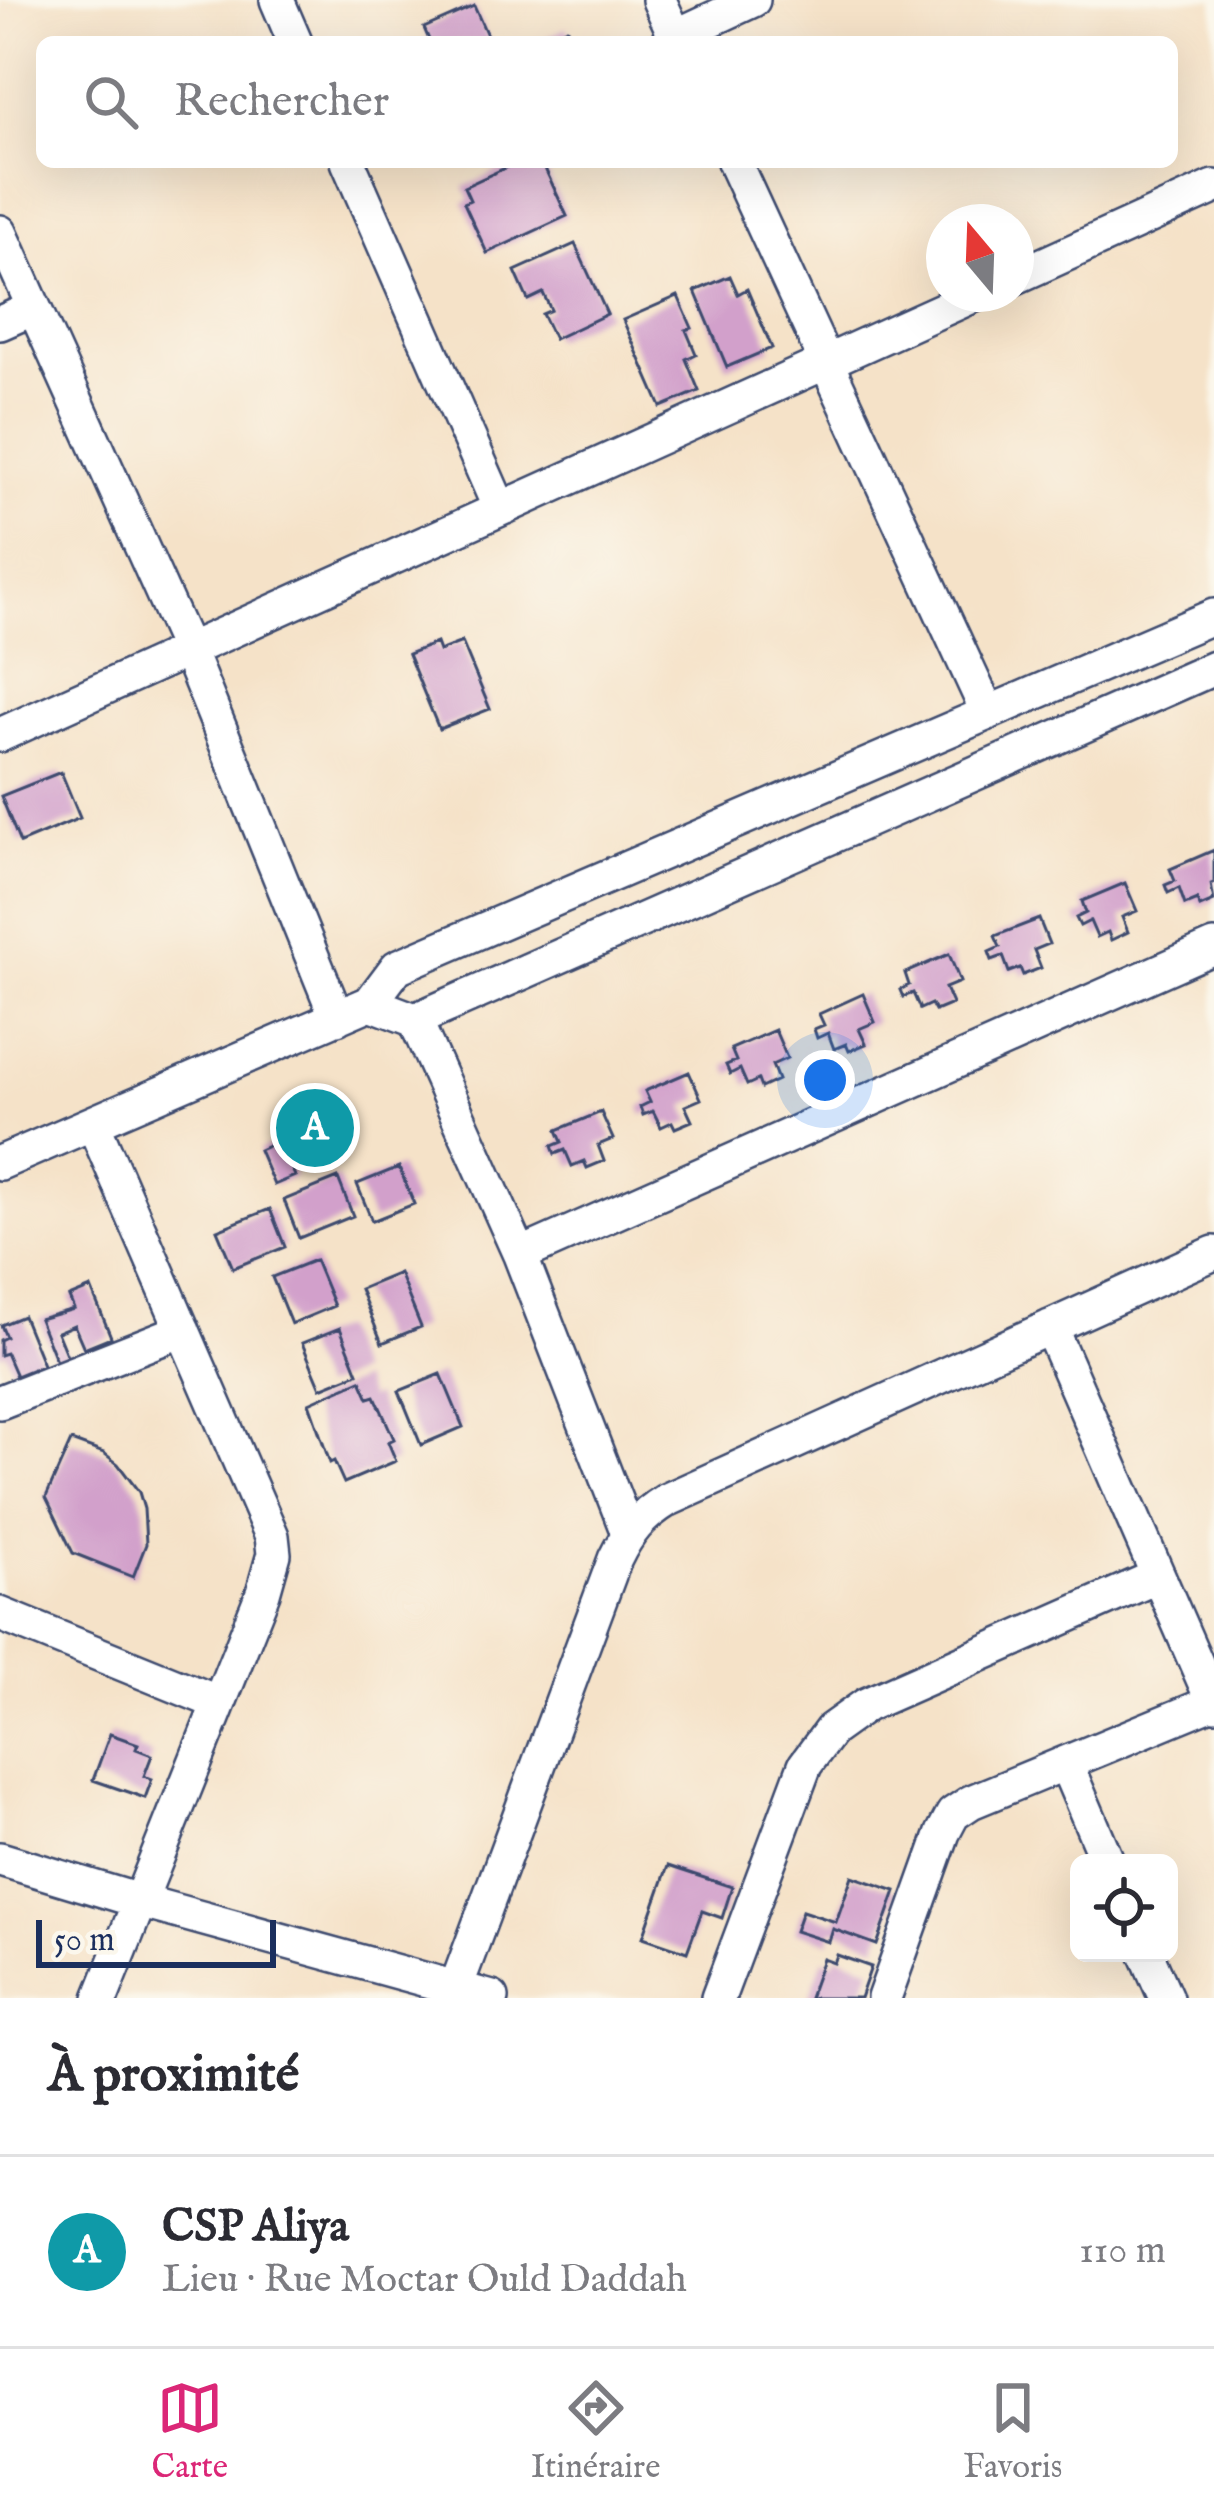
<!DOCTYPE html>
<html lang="fr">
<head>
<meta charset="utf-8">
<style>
  body { margin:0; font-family:"IM FELL English",serif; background:#f7f7f7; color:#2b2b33 }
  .controls { position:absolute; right:36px; bottom:36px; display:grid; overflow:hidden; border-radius:18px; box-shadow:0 12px 48px #0002 }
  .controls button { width:108px; height:108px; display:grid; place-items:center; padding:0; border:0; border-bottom:3px solid #e1e1e2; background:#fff; color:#2b2b33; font:60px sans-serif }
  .compass { position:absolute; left:926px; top:204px; width:108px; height:108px; border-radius:50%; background:#fff; box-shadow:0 12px 48px #0002; rotate:341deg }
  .scale { position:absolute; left:36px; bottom:30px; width:240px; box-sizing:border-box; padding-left:12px; border:6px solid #1b2f5e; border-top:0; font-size:33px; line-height:42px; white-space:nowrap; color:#1b2f5e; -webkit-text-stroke:9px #fbf7ec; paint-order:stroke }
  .you { position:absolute; left:825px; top:1080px; width:42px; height:42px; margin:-30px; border:9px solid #fff; border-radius:50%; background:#1a73e8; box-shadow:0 0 0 18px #1a73e833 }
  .badge { display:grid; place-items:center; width:78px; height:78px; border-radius:50%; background:#db2777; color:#fff; font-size:39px; font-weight:700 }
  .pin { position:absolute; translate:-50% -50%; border:6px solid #fff; box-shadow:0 3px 12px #0006 }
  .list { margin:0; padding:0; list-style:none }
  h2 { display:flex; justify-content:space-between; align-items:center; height:156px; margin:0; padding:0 48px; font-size:51px }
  h2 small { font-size:39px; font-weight:400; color:#7c7c81 }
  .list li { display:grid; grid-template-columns:78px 1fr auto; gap:36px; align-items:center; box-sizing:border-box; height:192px; padding:0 48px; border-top:3px solid #e1e1e2 }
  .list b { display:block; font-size:45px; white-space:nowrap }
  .list p { margin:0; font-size:39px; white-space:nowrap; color:#7c7c81 }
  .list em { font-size:39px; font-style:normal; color:#7c7c81 }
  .icon { flex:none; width:66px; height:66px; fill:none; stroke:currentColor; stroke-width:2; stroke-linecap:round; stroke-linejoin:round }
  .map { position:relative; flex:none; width:1214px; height:1998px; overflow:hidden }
  .search { position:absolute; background:#fff; box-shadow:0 12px 48px #0002; left:36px; right:36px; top:36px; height:132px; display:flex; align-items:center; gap:30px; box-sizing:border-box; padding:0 42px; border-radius:18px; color:#7c7c81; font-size:45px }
  .sheet { height:348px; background:#fff }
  nav { display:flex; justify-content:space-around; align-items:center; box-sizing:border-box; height:168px; border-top:3px solid #e1e1e2; background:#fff; font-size:33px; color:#7c7c81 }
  nav a { display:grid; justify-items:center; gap:6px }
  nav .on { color:#db2777 }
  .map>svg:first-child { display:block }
</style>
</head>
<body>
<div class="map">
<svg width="1214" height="1998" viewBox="0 0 1214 1998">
  <rect width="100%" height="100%" fill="#fbf7ec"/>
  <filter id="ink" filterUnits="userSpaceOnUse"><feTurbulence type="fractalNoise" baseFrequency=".00833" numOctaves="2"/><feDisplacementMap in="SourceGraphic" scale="24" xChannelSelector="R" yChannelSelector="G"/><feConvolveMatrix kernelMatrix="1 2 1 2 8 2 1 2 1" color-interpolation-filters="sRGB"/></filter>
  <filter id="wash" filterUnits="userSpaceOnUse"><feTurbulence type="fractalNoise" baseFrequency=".004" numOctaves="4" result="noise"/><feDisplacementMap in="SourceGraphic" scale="48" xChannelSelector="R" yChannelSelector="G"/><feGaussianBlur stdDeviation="2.7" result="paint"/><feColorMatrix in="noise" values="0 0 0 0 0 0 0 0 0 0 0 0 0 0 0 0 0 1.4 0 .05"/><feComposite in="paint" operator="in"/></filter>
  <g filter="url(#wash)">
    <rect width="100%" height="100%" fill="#f5e2c8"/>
    <g id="blocks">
      <path fill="#d2a0cb" d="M474,6L490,42H430L424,28Z
        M567,28L573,42H536Z
        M518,162H542L567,216L487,253L464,203L470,200L464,187Z
        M575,244L607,314L554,339L542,314L551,310L543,293L528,300L515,271Z
        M730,276L738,294L747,289L772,348L727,367L695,291Z
        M678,296L692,328L686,330L696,354L686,359L699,391L661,407L623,320Z
        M462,642L490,709L439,729L408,654L436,643L439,651Z
        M61,772L80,818L20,843L1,796Z
        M1214,850V883L1211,884L1214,901L1200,907L1197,900L1185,905L1179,888L1168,893L1165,885L1175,881L1170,869Z
        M1125,883L1137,911L1122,917L1128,932L1111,940L1108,932L1097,937L1090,921L1080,926L1076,918L1086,913L1082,901Z
        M1039,919L1049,944L1034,950L1041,968L1023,975L1020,968L1009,972L1003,956L992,960L989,952L1000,947L995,936Z
        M949,954L960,982L945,988L952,1004L935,1011L931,1004L920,1009L913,993L903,997L900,990L909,985L905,973Z
        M863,994L875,1022L859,1029L866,1044L849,1051L846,1044L834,1049L828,1033L817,1038L814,1029L824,1025L819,1014Z
        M775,1030L787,1058L772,1065L778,1080L761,1088L758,1080L747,1085L740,1069L730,1074L726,1065L736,1061L731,1049Z
        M689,1072L701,1099L685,1106L692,1121L675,1128L672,1122L661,1127L653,1111L643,1115L640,1107L650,1102L645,1091Z
        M332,1105L343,1130L298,1150L287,1125Z
        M601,1112L613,1139L598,1145L604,1161L587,1168L584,1161L572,1166L565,1150L555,1154L552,1146L562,1142L557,1130Z
        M279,1141L295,1176L274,1185L259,1150Z
        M399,1167L414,1204L372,1221L357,1184Z
        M338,1178L353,1216L299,1238L284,1200Z
        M270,1209L285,1247L233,1268L217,1230Z
        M315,1260L334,1306L291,1324L272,1277Z
        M399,1273L421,1327L382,1343L360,1289Z
        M91,1288L111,1337L84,1348L74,1325L57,1332L68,1359L57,1364L39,1319L74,1309L69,1297Z
        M23,1316L43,1365L16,1376L6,1353L0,1355V1340L6,1337L1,1325Z
        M340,1328L358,1373L321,1388L302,1343Z
        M441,1374L463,1427L421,1445L399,1391Z
        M361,1380L369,1398L375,1396L394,1439L388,1442L396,1461L344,1483L334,1461L330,1463L309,1403Z
        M71,1441L104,1453L118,1464L139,1492L144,1509L146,1544L133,1577L73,1553L46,1497Z
        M110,1734L138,1744L136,1749L152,1755L144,1776L152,1779L145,1798L93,1780Z
        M668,1866L732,1887L722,1918L702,1911L687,1952L643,1937Z
        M852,1876L896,1891L877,1945L833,1929L829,1942L795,1931L802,1911L836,1922Z
        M837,1955L871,1967L860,1998H809L823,1959L834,1963Z"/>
    </g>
  </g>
  <g filter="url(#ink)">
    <use href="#blocks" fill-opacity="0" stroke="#3c4a6e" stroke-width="3"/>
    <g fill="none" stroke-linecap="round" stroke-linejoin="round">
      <g stroke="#3c4a6e" stroke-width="38">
        <path id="minor" d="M277,0L295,42
          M659,0L678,42
          M676,36L753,0
          M348,162L500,509
          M734,162L988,713
          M0,232L188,650L337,1018
          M1016,277L1214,187
          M0,323L34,308
          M0,735L977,294
          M370,1003L415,1020L1214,668
          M415,1020L520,1255L628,1533
          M93,1123L272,1536L274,1554L263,1593L101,1998
          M0,1163L370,1003L397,967L1214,616
          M520,1255L1214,947
          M1050,1327L1214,1704
          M0,1402L183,1330
          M0,1614L219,1703
          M1066,1764L1108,1863
          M0,1859L139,1901L492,1998
          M1146,1953L1166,1998
          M452,1998L615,1559C628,1532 641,1516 667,1500L1214,1253
          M718,1998L805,1765L831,1730L866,1705L1158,1576
          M884,1998L943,1833L953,1814L971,1802L1213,1702"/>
      </g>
      <use href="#minor" stroke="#fff" stroke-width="33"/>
    </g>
  </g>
</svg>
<div class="controls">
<button><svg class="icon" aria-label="locate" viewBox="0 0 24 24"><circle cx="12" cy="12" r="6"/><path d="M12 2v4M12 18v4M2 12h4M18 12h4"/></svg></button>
</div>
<svg class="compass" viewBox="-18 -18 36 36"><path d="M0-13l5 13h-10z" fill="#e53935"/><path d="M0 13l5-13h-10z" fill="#7c7c81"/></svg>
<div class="scale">50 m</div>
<div class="you"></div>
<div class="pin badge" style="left:315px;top:1128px;background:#0f9aa8">A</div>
<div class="search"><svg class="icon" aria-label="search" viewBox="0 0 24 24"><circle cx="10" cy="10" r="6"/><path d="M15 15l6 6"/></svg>Rechercher</div>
</div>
<section class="sheet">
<h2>À proximité<small></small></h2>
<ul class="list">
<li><span class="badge" style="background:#0f9aa8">A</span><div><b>CSP Aliya</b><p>Lieu · Rue Moctar Ould Daddah</p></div><em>110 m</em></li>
</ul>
</section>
<nav>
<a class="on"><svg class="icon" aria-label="map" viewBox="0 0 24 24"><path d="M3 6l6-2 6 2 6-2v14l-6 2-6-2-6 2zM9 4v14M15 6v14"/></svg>Carte</a>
<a><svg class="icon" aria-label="directions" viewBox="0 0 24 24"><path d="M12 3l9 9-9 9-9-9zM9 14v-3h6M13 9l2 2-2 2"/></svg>Itinéraire</a>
<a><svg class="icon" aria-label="saved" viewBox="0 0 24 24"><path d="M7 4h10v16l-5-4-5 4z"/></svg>Favoris</a>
</nav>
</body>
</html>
